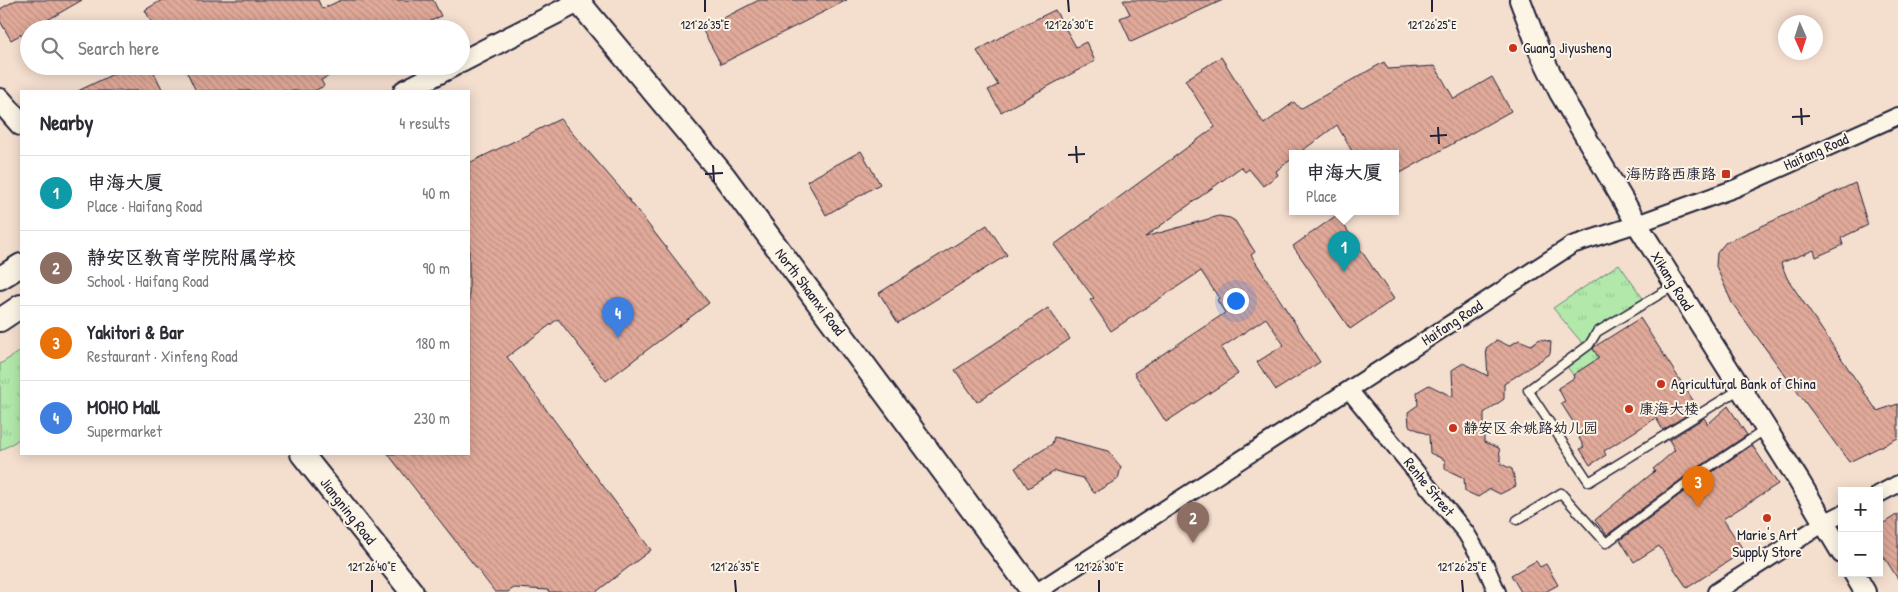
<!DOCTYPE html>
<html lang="en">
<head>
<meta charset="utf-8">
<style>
  body { margin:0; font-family:"Patrick Hand","LXGW WenKai TC",sans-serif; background:#f7f7f7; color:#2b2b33 }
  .controls { position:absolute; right:15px; bottom:15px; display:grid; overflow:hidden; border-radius:0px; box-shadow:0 2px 12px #0003 }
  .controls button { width:45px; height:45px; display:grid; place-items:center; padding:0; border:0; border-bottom:1px solid #e1e1e2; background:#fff; color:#2b2b33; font:25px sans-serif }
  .compass { position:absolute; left:1778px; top:15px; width:45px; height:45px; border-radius:50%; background:#fff; box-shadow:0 2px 12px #0003; rotate:177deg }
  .you { position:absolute; left:1235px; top:300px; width:18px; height:18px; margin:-12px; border:4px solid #fff; border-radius:50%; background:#1a73e8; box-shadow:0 0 0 8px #1a73e833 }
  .badge { display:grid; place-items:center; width:32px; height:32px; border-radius:50%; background:#db2777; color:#fff; font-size:16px; font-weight:700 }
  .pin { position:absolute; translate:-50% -41px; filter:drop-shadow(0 1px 2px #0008) }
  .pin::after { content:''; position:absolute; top:26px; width:18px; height:15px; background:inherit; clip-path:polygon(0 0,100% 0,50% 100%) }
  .popup { position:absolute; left:1289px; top:150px; width:110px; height:65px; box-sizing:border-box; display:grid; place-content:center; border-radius:0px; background:#fff; filter:drop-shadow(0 1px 4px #0005); font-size:16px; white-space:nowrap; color:#7c7c81 }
  .popup b { font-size:19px; color:#2b2b33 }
  .popup::after { content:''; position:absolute; left:50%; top:100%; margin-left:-10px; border:10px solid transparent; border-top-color:#fff }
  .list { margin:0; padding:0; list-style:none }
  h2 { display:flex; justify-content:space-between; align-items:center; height:65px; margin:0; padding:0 20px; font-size:21px }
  h2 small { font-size:16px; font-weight:400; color:#7c7c81 }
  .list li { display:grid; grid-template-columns:32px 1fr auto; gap:15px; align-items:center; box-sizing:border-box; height:75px; padding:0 20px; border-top:1px solid #e1e1e2 }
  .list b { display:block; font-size:19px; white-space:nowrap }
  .list p { margin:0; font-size:16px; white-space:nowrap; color:#7c7c81 }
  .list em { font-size:16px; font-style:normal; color:#7c7c81 }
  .icon { flex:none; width:28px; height:28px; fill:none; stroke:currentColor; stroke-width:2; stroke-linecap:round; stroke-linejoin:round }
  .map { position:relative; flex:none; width:1898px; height:592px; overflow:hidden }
  .search { position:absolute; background:#fff; box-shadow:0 2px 12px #0003; left:20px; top:20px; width:450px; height:55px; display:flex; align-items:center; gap:12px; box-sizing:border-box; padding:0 18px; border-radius:28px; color:#7c7c81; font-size:19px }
  .panel { position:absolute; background:#fff; box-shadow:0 2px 12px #0003; left:20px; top:90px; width:450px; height:365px; border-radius:0px }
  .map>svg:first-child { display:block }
</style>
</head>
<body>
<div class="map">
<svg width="1898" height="592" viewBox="0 0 1898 592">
  <defs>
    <pattern id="grass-tufts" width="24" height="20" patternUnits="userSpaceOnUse" patternTransform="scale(1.25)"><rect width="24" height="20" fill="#b2e9ab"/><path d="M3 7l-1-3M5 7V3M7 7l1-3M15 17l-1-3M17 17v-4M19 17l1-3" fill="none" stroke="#99c894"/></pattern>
    <pattern id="building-back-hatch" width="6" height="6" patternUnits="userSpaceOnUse" patternTransform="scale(1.25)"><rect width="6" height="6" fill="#e0a999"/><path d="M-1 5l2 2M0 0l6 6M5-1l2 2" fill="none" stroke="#c09185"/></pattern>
  </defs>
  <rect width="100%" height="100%" fill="#f4dece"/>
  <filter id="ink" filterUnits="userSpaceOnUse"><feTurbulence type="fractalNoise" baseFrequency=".02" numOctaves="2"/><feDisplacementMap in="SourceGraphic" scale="10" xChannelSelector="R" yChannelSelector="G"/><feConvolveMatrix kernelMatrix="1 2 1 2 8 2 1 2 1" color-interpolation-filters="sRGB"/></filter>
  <g filter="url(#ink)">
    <path fill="url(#grass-tufts)" stroke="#6a8673" d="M1619,264L1644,300L1592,333L1588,340L1583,344L1553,308Z
      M1593,348L1599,358L1573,375L1566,365Z
      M21,351V438L0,451V364Z"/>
    <path fill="url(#building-back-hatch)" stroke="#22223b" d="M16,0H82L32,29H29V30L11,40L0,21V9Z
      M162,0H318L322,9L341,0H433L441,16L415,29H155L145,10Z
      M759,0H847L721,64L702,29Z
      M1123,0H1223L1131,42L1120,18L1130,14Z
      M1055,10L1076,47L1086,42L1095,61L1001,112L988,90L998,85L977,51L1009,32Z
      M1221,57L1264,124L1294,102L1300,109L1384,62L1388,69L1435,66L1454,99L1492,77L1511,111L1395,176V153H1353L1337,125L1299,153H1293V158L1276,171L1278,175L1263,186L1249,169L1245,172L1241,167L1145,237L1219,216L1230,218L1235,221L1255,252L1251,255L1320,362L1276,390L1257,362L1284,345L1266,318L1221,348L1238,374L1166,422L1134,373L1225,313L1217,300L1219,298L1201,271L1111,331L1090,300L1094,298L1054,245L1215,127L1185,80Z
      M130,66H151L163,91H78Z
      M184,66H349L321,80L324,86L314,91H196Z
      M560,119L620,188L709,303L606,381L558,319L507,357L651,550L596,592H549L548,590L514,588L508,592H495L388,454H469V163Z
      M861,151L880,184L826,215L807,181Z
      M1855,183L1868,225L1841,238L1843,245L1816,257L1814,250L1781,263L1787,278L1877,411L1898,404V438L1849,462L1732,303L1716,266L1717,253L1725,243Z
      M1337,215L1394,299L1350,329L1293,246Z
      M987,225L1007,255L898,323L879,293Z
      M1048,308L1070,339L977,402L955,370Z
      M1640,318L1698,408L1663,430L1656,418L1604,451L1606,455L1590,465L1580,449L1584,447L1579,438L1582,436L1561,403L1565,401L1558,388L1574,378L1573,375L1599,358L1593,349L1594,347Z
      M1540,339L1551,342L1550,354L1504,384V399L1484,413V442L1499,448L1501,464L1512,469L1516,486L1500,494L1490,489L1478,497L1465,491L1464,478L1445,469V460L1430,453L1429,435L1409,426L1408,412L1418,405L1417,392L1429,385L1453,397L1452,370L1463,363L1488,376L1486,348L1497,340L1509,346L1519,340L1531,345Z
      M1728,406L1747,435L1687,475L1607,535L1595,520L1655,471L1653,469L1675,450L1669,440L1704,418L1708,424Z
      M1054,437L1108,451L1121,467L1118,479L1094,493L1083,478L1055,471L1028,488L1015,468L1052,444Z
      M1752,445L1778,484L1723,519L1744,551L1687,588L1659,546L1634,562L1620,540L1693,485Z
      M1898,514V579L1879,549V526Z
      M1536,561L1540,567L1546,564L1558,585L1545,592H1521L1511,575Z"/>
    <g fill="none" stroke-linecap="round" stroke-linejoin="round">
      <g stroke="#22223b" stroke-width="11">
        <path id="service" d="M1675,285L1597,332L1589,345L1528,390L1589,482L1740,389
          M1517,520L1561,493L1606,543L1690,480L1766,429"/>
      </g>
      <g stroke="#22223b" stroke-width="20">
        <path id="minor" d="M1349,390L1466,533L1486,567L1497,592
          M1879,494L1898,484
          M1037,592L1572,245L1637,224L1736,188L1898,116
          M1716,592L1824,523L1842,514"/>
      </g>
      <g stroke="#22223b" stroke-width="24">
        <path id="tertiary" d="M1520,0L1539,50L1560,93L1637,224L1799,481L1842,553
          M461,62L582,0
          M404,91L453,66
          M1854,573L1865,592"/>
      </g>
      <g stroke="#22223b" stroke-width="26">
        <path id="secondary" d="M577,0L724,176L1033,592
          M0,100L21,124
          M0,278L21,265
          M0,320L21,306
          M302,454L412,592"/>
      </g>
      <use href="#service" stroke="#fcf5e5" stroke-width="8"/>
      <use href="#minor" stroke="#fcf5e5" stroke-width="16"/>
      <use href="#tertiary" stroke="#fcf5e5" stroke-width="20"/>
      <use href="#secondary" stroke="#fcf5e5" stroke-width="22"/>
    </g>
  </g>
  <path fill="none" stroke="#22223b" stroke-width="2" d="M705,0V12M1068,0L1069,12M1432,0V12M1801,108L1802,125M1792,117L1810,116M1438,127L1439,144M1430,136L1447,135M1076,146L1077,163M1068,155L1085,154M713,165L714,182M705,174L723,173M372,580V592M735,580L736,592M1099,580V592M1462,580L1463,592"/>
  <g fill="#c8321e" stroke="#fcf5e5" stroke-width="2">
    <circle cx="1513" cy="48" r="5"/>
    <rect x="1721" y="169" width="10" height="10" rx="2.5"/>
    <circle cx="1661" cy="384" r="5"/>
    <circle cx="1629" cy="409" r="5"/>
    <circle cx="1453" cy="428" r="5"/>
    <circle cx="1767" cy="518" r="5"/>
  </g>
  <g text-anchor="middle" stroke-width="4" stroke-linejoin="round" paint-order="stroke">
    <g font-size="15" fill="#22223b" stroke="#fcf5e5" text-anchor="start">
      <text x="1523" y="53">Guang Jiyusheng</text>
      <text x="1716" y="179" text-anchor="end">海防路西康路</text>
      <text x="1671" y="389">Agricultural Bank of China</text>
      <text x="1639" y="414">康海大楼</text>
      <text x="1463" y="433">静安区余姚路幼儿园</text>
      <text x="1767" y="540" text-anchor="middle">Marie's Art<tspan x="1767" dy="17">Supply Store</tspan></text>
    </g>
    <g font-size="15" fill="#22223b" stroke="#fcf5e5">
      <text transform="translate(1816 152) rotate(-24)" y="5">Haifang Road</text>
      <text transform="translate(1672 281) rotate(58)" y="5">Xikang Road</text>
      <text transform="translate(810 292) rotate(53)" y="5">North Shaanxi Road</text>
      <text transform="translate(1452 323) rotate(-33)" y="5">Haifang Road</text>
      <text transform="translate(1429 487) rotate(51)" y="5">Renhe Street</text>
      <text transform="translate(348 511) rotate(52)" y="5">Jiangning Road</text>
    </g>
  </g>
  <g font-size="12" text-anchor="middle" fill="#22223b" stroke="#fcf5e5" stroke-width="4" stroke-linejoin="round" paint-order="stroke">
    <text x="705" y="29">121°26'35"E</text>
    <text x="1069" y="29">121°26'30"E</text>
    <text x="1432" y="29">121°26'25"E</text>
    <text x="372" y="571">121°26'40"E</text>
    <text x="735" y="571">121°26'35"E</text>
    <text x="1099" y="571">121°26'30"E</text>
    <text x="1462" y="571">121°26'25"E</text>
  </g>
</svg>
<div class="controls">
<button>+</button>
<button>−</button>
</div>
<svg class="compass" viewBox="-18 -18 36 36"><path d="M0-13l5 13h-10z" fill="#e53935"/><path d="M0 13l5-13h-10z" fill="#7c7c81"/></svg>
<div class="you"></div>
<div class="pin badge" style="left:1344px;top:272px;background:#0f9aa8">1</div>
<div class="popup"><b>申海大厦</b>Place</div>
<div class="pin badge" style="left:1193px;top:543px;background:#8d6e63">2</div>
<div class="pin badge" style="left:1698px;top:507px;background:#e8710a">3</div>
<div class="pin badge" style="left:618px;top:338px;background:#3f7fe0">4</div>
<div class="search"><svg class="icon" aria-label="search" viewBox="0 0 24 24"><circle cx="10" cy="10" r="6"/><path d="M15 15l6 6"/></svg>Search here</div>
<section class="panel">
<h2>Nearby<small>4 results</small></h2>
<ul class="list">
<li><span class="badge" style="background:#0f9aa8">1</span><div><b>申海大厦</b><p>Place · Haifang Road</p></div><em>40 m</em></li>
<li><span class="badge" style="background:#8d6e63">2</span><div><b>静安区教育学院附属学校</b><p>School · Haifang Road</p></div><em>90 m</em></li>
<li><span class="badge" style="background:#e8710a">3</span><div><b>Yakitori &amp; Bar</b><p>Restaurant · Xinfeng Road</p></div><em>180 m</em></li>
<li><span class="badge" style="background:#3f7fe0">4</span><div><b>MOHO Mall</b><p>Supermarket</p></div><em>230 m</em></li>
</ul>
</section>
</div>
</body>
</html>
